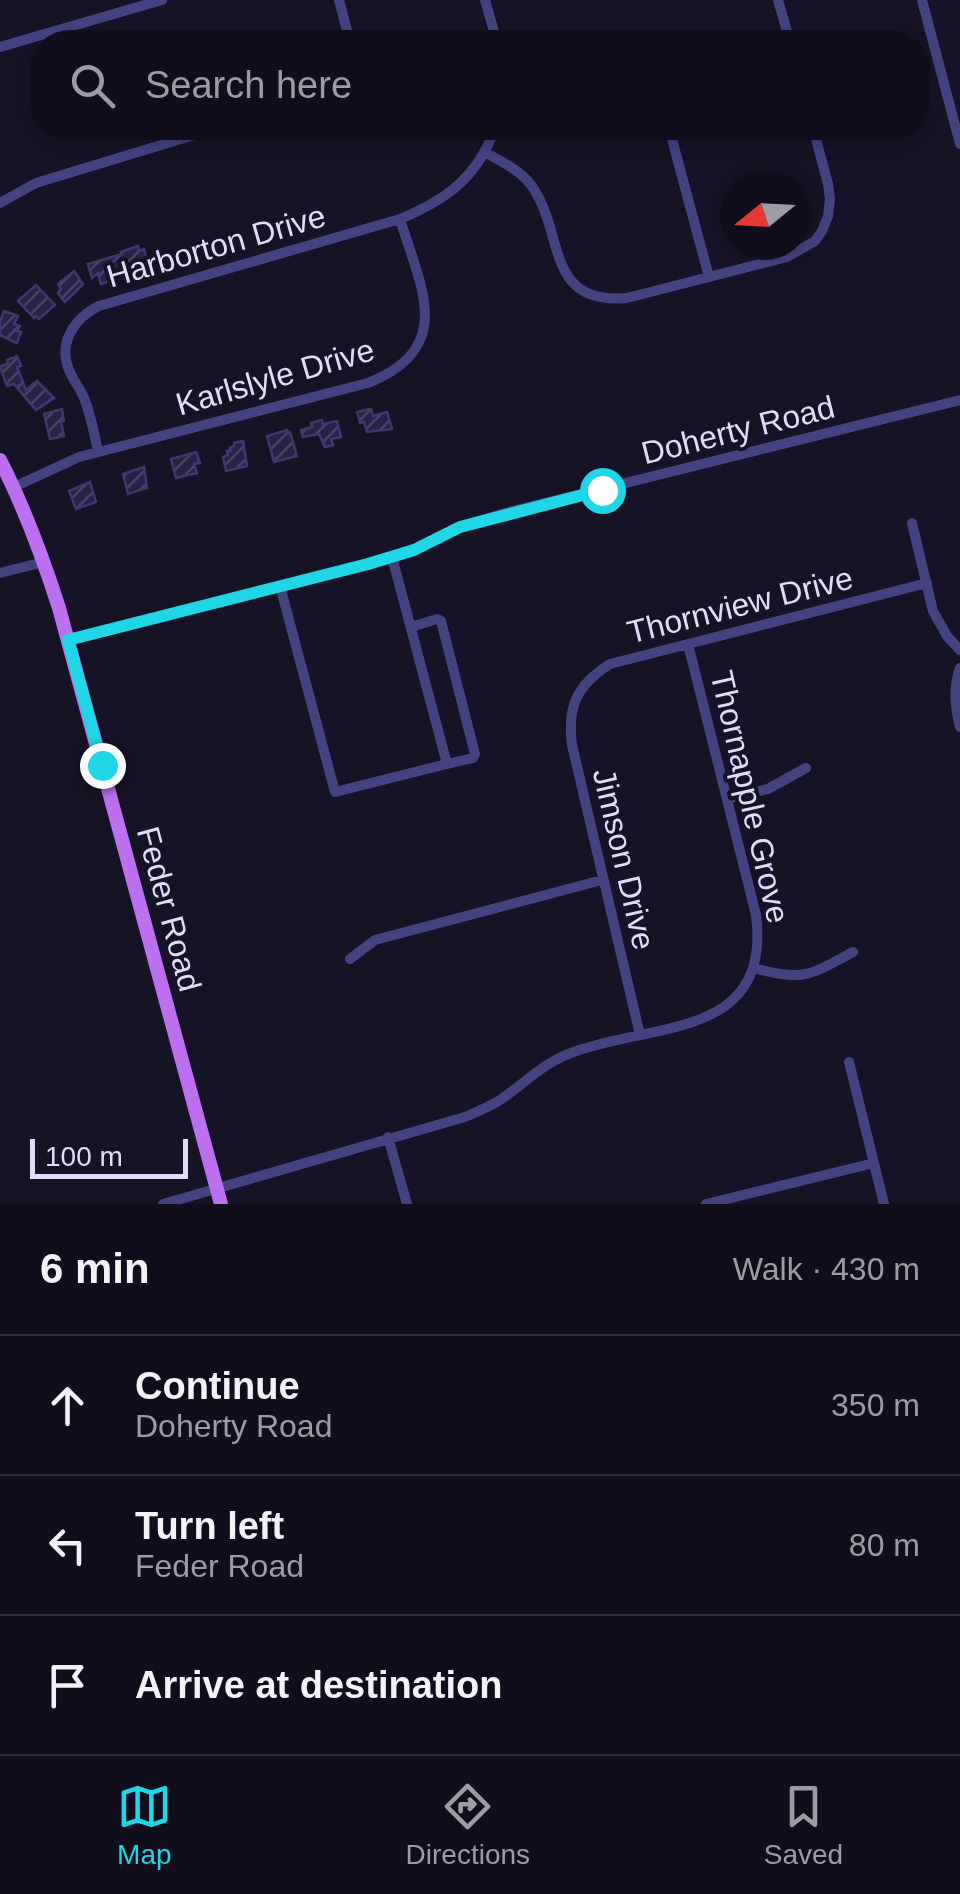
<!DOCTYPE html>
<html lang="en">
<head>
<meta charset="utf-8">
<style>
  body { margin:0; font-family:Helvetica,sans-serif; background:#191726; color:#f1f3f6 }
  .compass { position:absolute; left:720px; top:170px; width:90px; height:90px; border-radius:50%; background:#100e1d; box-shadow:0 5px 15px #0003; rotate:252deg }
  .scale { position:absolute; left:30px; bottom:25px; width:158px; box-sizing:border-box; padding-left:10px; border:5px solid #dfddfb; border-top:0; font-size:28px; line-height:35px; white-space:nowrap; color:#dfddfb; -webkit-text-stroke:8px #161327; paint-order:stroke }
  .stop { position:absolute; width:30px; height:30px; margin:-22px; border:8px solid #1ed6e5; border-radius:50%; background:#fff }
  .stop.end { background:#1ed6e5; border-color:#fff; box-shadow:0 2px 10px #0008 }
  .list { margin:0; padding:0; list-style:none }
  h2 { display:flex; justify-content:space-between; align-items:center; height:130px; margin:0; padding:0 40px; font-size:42px }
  h2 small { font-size:32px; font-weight:400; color:#9c9ca4 }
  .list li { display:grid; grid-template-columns:65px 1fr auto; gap:30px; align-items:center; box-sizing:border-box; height:140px; padding:0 40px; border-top:2px solid #302e3b }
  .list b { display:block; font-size:38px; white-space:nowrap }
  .list p { margin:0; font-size:32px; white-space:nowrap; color:#9c9ca4 }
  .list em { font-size:32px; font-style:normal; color:#9c9ca4 }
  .icon { flex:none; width:55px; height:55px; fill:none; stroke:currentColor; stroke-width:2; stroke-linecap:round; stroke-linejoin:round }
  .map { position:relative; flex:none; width:960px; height:1204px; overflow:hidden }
  .search { position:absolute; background:#100e1d; box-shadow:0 5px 15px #0003; left:30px; right:30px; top:30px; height:110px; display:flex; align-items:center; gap:25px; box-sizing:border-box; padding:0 35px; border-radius:40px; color:#9c9ca4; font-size:38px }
  .sheet { height:550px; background:#100e1d }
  nav { display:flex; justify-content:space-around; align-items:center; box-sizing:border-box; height:140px; border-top:2px solid #302e3b; background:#100e1d; font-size:28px; color:#9c9ca4 }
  nav a { display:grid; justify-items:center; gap:5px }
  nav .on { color:#1ed6e5 }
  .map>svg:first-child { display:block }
</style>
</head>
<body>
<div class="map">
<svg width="960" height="1204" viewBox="0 0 960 1204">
  <defs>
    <pattern id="building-hatch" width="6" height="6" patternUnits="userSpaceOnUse" patternTransform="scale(2.5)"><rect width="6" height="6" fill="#282146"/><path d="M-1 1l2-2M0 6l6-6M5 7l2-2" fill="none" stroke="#474162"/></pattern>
  </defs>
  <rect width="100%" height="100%" fill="#161327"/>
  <path fill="url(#building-hatch)" stroke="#40366f" stroke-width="2.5" d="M138,246L139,251L144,249L149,267L101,284L98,273L92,278L88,264L122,254L121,252Z
    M74,271L83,284L65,302L58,293L61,289L58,284Z
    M36,285L55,305L39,319L36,316L34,318L18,301Z
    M4,311L18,316L14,324L20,326L17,331L21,332L17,343L0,335V322Z
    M17,356L21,366L17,367L26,390L37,381L54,398L36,410L14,384L7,386L0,367L8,363L7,360Z
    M62,409L64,421L61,422L64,436L50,439L44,414Z
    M371,409L373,416L387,412L392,429L367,432L364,422L360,423L357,412Z
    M322,420L323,424L337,421L341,437L331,439L333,445L325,447L319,434L303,437L301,430L312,427L311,423Z
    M287,430L288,433L290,432L297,456L274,462L267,436Z
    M243,441L247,466L226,471L223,457L228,455L227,451H231L230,448L234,446V443Z
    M196,452L200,463L194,464L197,473L176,478L171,459Z
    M144,467L147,488L128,494L123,474Z
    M90,482L96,502L76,509L69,491Z"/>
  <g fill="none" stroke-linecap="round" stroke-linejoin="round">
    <path stroke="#444380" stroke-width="10" d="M339,0L350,42
      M485,0L497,42
      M778,0L790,42
      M922,0L960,144
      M0,47L162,0
      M669,128L709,277
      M486,153C504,163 524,172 535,191C564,238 547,305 627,298L787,257L815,241L822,231L828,216L830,199L828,184L813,128
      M0,203L36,183L217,128
      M98,451C94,434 91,415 84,398C80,388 73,380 69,370C58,343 74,318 99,306L400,219C446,200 478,177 495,128
      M14,487L79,457L368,383C456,348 421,288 400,219
      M912,523L933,611L947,636L960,650
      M0,573L44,562
      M280,586L335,792L447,764L392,557
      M411,627L437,619L441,621L475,754L473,758L447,764
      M68,640L368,564L414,550L460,527L505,513L960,400
      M960,668C953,688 955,707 960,727
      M727,799L768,789L806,768
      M350,959L375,940L602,880
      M754,968C802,982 811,975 853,952
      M640,1035L572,745C567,706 577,685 610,664L927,583
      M849,1062L884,1204
      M388,1137L407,1204
      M163,1204L465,1117C477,1112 489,1107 500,1100C524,1084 543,1063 571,1053C652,1022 772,1040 756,915L688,644
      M706,1204L874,1163"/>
    <path stroke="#bc70ef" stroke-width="14" d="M0,460C24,507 43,558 59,608L221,1204"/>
  </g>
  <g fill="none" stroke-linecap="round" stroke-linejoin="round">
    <path stroke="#1ed6e5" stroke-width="12" d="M102,765L68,640L368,564L414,550L460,527L602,490"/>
  </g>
  <g text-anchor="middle" stroke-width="8" stroke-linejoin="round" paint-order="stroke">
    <g font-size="32" fill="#dfddfb" stroke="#161327">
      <text transform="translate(216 246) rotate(-16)" y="11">Harborton Drive</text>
      <text transform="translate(275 377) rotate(-16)" y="11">Karlslyle Drive</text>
      <text transform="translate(738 430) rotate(-14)" y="11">Doherty Road</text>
      <text transform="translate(740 605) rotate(-14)" y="11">Thornview Drive</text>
      <text transform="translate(750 797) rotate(77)" y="11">Thornapple Grove</text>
      <text transform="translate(624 859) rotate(77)" y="11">Jimson Drive</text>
      <text transform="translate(169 909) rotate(75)" y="11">Feder Road</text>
    </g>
  </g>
</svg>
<svg class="compass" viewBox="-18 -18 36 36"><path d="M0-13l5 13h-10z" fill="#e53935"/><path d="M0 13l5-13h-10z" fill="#9c9ca4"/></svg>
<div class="scale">100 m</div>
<div class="stop" style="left:602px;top:490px"></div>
<div class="stop end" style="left:102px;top:765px"></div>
<div class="search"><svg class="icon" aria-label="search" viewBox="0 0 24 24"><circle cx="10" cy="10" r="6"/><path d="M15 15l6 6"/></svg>Search here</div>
</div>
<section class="sheet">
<h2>6 min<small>Walk · 430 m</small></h2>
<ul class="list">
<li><svg class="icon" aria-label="ahead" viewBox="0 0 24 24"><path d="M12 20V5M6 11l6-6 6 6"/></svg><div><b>Continue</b><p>Doherty Road</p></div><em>350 m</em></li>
<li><svg class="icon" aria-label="left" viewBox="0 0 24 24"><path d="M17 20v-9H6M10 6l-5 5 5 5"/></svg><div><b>Turn left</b><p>Feder Road</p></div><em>80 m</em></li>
<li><svg class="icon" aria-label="arrive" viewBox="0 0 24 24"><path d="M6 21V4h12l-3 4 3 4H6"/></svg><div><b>Arrive at destination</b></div></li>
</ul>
</section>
<nav>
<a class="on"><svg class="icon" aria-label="map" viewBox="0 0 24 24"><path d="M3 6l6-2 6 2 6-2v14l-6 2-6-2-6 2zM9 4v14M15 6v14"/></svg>Map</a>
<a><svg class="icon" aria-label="directions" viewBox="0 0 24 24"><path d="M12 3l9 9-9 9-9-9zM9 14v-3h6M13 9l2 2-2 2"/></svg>Directions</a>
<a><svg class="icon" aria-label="saved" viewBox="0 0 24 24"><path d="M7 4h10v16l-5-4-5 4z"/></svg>Saved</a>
</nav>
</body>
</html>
